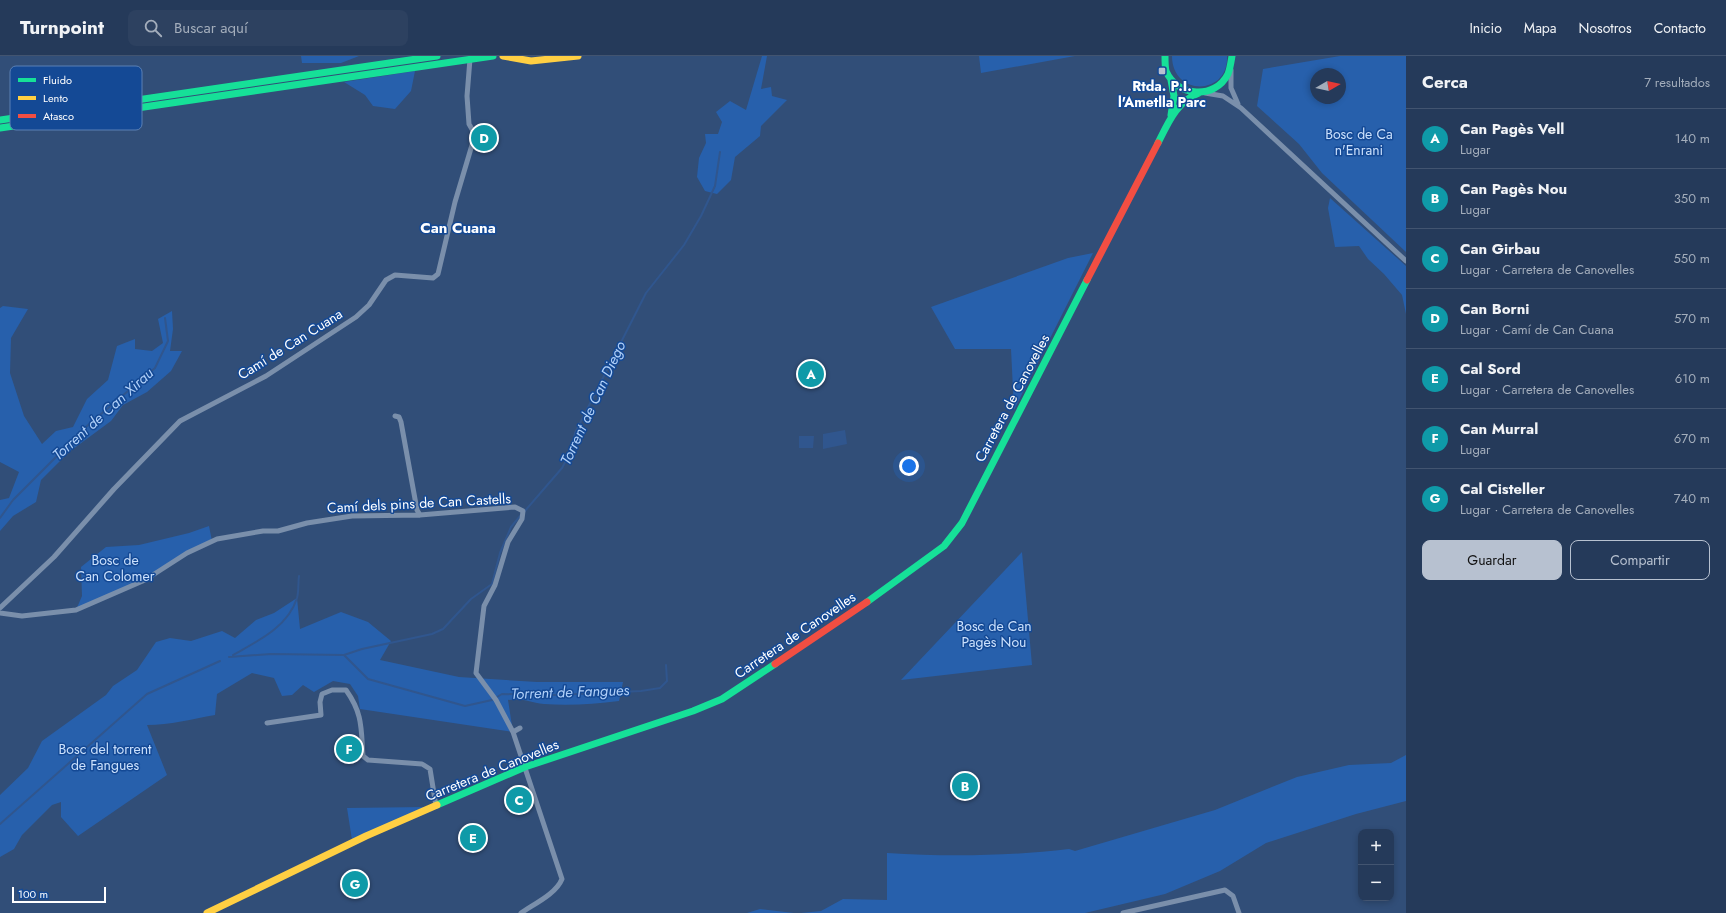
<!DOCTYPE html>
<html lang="es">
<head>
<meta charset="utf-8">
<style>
  body { margin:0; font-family:Jost,sans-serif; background:#2d4160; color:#f1f3f6 }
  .controls { position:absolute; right:12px; bottom:12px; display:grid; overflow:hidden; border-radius:8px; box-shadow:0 2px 6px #0003 }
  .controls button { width:36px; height:36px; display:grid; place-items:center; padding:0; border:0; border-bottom:1px solid #425470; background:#253a5a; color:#f1f3f6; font:20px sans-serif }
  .compass { position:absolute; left:1310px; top:12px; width:36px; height:36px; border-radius:50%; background:#253a5a; box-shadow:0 2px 6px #0003; rotate:81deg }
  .scale { position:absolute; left:12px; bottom:10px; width:94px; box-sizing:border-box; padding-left:4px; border:2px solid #fff; border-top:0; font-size:11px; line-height:14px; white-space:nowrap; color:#fff; -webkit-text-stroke:3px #144995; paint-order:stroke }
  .you { position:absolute; left:909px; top:410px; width:14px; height:14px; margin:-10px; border:3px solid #fff; border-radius:50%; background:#1a73e8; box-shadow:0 0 0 6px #1a73e833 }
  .badge { display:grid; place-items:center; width:26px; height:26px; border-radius:50%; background:#b7c1d0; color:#fff; font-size:13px; font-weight:700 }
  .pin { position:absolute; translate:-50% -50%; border:2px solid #fff; box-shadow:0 1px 4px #0006 }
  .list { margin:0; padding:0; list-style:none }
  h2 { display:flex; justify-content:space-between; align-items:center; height:52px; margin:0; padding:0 16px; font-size:17px }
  h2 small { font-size:13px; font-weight:400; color:#a3adbb }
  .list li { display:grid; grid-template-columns:26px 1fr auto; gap:12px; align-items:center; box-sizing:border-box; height:60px; padding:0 16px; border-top:1px solid #425470 }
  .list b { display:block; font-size:15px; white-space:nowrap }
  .list p { margin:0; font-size:13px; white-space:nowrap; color:#a3adbb }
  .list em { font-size:13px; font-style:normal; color:#a3adbb }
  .actions { display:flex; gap:8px; padding:12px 16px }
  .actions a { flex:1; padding:9px 0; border:1px solid #b7c1d0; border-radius:8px; text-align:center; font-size:14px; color:#b7c1d0 }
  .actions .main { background:#b7c1d0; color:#111 }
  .icon { flex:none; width:22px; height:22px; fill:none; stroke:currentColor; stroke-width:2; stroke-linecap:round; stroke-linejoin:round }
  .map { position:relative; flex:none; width:1406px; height:857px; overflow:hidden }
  header { display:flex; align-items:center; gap:24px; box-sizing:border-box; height:56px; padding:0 20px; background:#253a5a; border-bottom:1px solid #425470 }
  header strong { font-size:19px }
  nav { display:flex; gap:22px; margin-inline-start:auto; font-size:14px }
  .search { width:280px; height:36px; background:#2d4160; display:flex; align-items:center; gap:10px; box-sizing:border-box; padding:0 14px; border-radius:8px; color:#a3adbb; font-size:15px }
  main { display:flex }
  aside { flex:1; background:#253a5a }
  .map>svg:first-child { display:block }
</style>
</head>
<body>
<header>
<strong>Turnpoint</strong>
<div class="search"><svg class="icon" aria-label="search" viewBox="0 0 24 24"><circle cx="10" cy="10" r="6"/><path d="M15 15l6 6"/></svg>Buscar aquí</div>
<nav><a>Inicio</a><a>Mapa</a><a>Nosotros</a><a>Contacto</a></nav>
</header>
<main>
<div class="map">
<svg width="1406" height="857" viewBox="0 0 1406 857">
  <rect width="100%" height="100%" fill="#314e78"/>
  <path fill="#2760ac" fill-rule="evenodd" d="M301,0H359L341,7H302Z
    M762,0H767L761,33L771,31L772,40L787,44L761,70L760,80L735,101L731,124L717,138L705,135L697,121L699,102L706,87L705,78H718L722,66L716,56L730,45L746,54Z
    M979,0H1075L981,17Z
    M1172,0H1227C1229,40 1172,41 1172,0Z
    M1340,0H1406V196L1322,117L1299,88L1257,50L1263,13ZM1316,18H1340V42H1316Z
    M415,15L411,35L395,53L373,50L365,39L344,26Z
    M1330,142L1406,210V258L1402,239L1384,218L1368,203L1359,190L1335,191L1328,152Z
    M1093,197L1014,354L1011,293H955L931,251L1068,202Z
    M3,250L28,253L11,282L10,317L24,360L42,388L56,375L73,371L87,343L108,324L117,290L135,283V293L152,295L163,287L158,263L172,255L173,273L170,295H182L171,315L147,336L123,349L111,365L69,396L41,424L36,446L13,460L0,475V444L9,442L19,416L0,406V252Z
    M209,470L212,485L145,524L76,554L82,540L81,511L106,491L139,489L189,477Z
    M1022,496L1032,609L901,624Z
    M297,542L300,573L341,556L368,566L391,585L380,604L459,621L537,626H623L619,645C594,648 570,650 544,648C529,646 524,642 508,644L513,676L360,653L358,640L350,628L333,625L314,636L303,629L292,639L282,640L274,622L252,617L217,638L215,659C192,663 170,669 147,669L167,719L78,780L61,761V746L52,749L22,779L14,793L0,801V739L28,712L42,685L106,639L113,630L137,614L156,586L170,582L191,585L222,575L235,582L256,564L274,557Z
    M1406,699V745L1356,758L1266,787L1220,815L1165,838L1085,857H801L821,855L843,843L887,844V797C948,801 1009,800 1069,793L1075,795L1215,754L1297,721L1349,709L1391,707Z
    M425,751L352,784L347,752Z
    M760,853L794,857H747Z"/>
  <path fill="#30568e" d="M845,374L847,388L823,393V378Z
    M799,380H814L813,392H799Z"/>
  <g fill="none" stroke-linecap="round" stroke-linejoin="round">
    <path stroke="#30568e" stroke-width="2" d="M524,456L562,412L570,397L575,377L646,237L684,189L701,160L715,130L720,96
      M0,462L13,444L87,370L155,312L168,285L165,262
      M233,599C258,585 288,571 297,542C299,535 298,526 299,520
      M344,599L362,593L432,578L443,573L471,543L492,528L500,497L511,471L521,459
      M229,601L271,598L344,599L368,623L465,650L492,644L502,638L557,639L641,635L660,632L667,625L666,609
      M0,768L147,638L220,605"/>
    <path stroke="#7a8fab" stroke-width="5" d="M1231,14V32L1238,48
      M1205,37L1223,40L1241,52L1406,205
      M395,360L399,361L401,366L417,454L420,459
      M0,552L54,501L114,433L180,365L266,320L356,261L369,249L386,224L395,219L433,222L438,218L455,146L472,89L473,75L469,68L467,40L470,3
      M0,557L22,560L76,554L145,524L187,497L217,483L263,475H278L307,467L352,460L420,459L515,451L523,455L522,463L508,486L495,529L484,550L476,617L496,644L513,676
      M267,667L321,659L320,646L322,638L332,634H346C363,658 361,672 363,700L368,704L422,708L430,713L436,750
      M520,672L513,676L562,823C556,838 534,848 521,857
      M1123,857L1225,834L1233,840L1239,857"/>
    <path stroke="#16e098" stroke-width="7" d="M1165,0C1165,5 1165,11 1166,15C1177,41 1215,44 1228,18C1230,13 1231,6 1232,0
      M1171,24L1174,40L1171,59
      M0,64L437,0
      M0,72L493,0
      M1158,87C1168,67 1177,45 1199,37
      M867,546L944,490L962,467L1087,224
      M437,749L525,711L693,655L722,643L775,608"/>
    <path stroke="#ffcf43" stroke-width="7" d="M503,0L531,5L578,0
      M207,857L366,780L437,749"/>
    <path stroke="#f24e42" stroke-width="7" d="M1087,224L1158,87
      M775,608L867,546"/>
  </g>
  <rect fill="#b7c1d0" stroke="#144995" stroke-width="1.5" x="1158" y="11" width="8" height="8" rx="2"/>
  <g text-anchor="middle" stroke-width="3" stroke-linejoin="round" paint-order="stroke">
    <g font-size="14" font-weight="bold" fill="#fff" stroke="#144995">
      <text x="1162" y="35">Rtda. P.I.<tspan x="1162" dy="16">l'Ametlla Parc</tspan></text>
    </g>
    <g font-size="14" fill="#cbe1fd" stroke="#144995">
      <text x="1359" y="83">Bosc de Ca<tspan x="1359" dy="16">n'Enrani</tspan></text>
      <text x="115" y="509">Bosc de<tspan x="115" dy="16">Can Colomer</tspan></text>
      <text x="994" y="575">Bosc de Can<tspan x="994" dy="16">Pagès Nou</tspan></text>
      <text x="105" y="698">Bosc del torrent<tspan x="105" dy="16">de Fangues</tspan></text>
    </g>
    <g font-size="14" fill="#fff" stroke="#144995">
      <text transform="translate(290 288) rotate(-32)" y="5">Camí de Can Cuana</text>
      <text transform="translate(1012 342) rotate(-62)" y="5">Carretera de Canovelles</text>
      <text transform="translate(419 447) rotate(-3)" y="5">Camí dels pins de Can Castells</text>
      <text transform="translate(795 579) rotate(-34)" y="5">Carretera de Canovelles</text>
      <text transform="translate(492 714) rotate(-22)" y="5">Carretera de Canovelles</text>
    </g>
    <g font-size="15" font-weight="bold" fill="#fff" stroke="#144995">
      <text x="458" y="177">Can Cuana</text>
    </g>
    <g font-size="15" font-style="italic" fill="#b0d0f9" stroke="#144995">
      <text transform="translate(593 347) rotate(-65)" y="5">Torrent de Can Diego</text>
      <text transform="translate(103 358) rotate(-42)" y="5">Torrent de Can Xirau</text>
      <text transform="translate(570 636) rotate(-2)" y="5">Torrent de Fangues</text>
    </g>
  </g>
  <rect x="10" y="10" width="132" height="64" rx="6" fill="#144995" stroke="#5a80b5" stroke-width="1"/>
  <rect x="18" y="22" width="18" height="4" fill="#16e098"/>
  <rect x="18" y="40" width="18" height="4" fill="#ffcf43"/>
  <rect x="18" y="58" width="18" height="4" fill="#f24e42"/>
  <g font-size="11" fill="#fff">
    <text x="43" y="28">Fluido</text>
    <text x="43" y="46">Lento</text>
    <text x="43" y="64">Atasco</text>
  </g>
</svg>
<div class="controls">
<button>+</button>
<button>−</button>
</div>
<svg class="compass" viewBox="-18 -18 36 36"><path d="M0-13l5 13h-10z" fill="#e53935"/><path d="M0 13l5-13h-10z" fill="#a3adbb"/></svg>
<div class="scale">100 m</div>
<div class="you"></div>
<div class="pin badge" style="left:811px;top:318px;background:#0f9aa8">A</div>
<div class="pin badge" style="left:965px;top:730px;background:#0f9aa8">B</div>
<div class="pin badge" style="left:519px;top:744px;background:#0f9aa8">C</div>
<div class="pin badge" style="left:484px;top:82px;background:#0f9aa8">D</div>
<div class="pin badge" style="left:473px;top:782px;background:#0f9aa8">E</div>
<div class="pin badge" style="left:349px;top:693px;background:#0f9aa8">F</div>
<div class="pin badge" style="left:355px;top:828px;background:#0f9aa8">G</div>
</div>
<aside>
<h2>Cerca<small>7 resultados</small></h2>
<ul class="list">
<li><span class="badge" style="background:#0f9aa8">A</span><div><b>Can Pagès Vell</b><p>Lugar</p></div><em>140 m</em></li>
<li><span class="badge" style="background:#0f9aa8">B</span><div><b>Can Pagès Nou</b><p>Lugar</p></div><em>350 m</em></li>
<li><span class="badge" style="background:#0f9aa8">C</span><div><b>Can Girbau</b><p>Lugar · Carretera de Canovelles</p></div><em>550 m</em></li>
<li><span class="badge" style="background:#0f9aa8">D</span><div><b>Can Borni</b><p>Lugar · Camí de Can Cuana</p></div><em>570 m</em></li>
<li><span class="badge" style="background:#0f9aa8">E</span><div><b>Cal Sord</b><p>Lugar · Carretera de Canovelles</p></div><em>610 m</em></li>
<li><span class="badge" style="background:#0f9aa8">F</span><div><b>Can Murral</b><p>Lugar</p></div><em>670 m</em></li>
<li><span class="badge" style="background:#0f9aa8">G</span><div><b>Cal Cisteller</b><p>Lugar · Carretera de Canovelles</p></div><em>740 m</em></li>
</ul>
<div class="actions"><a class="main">Guardar</a><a>Compartir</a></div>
</aside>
</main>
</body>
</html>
